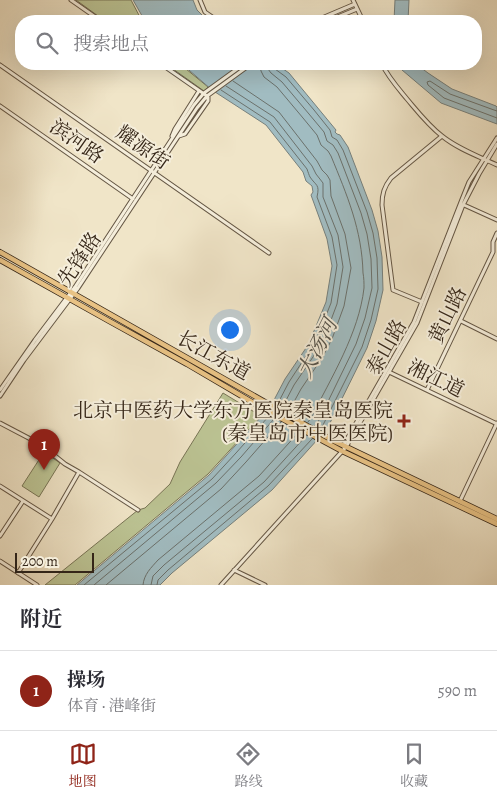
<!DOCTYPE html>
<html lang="zh">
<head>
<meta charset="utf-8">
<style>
  body { margin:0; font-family:Alegreya,"Noto Serif SC",serif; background:#f2f2f3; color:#2b2b33 }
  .scale { position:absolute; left:15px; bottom:12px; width:79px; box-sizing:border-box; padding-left:5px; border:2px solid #352618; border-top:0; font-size:14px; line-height:18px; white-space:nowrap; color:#352618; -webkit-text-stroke:4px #f5eedb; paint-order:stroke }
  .you { position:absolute; left:229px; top:329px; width:18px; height:18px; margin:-12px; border:4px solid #fff; border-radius:50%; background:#1a73e8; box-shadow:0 0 0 8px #1a73e833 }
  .badge { display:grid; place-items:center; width:32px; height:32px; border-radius:50%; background:#8f2418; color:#fff; font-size:16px; font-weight:700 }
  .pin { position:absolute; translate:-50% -41px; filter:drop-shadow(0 1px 2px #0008) }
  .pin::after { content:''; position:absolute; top:26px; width:18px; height:15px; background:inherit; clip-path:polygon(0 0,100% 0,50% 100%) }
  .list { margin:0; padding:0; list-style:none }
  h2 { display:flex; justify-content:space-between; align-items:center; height:65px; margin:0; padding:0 20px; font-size:21px }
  h2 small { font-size:16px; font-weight:400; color:#7c7c81 }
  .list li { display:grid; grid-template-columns:32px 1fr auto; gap:15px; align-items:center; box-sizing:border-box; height:80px; padding:0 20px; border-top:1px solid #e1e1e2 }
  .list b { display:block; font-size:19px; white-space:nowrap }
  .list p { margin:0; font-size:16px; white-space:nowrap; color:#7c7c81 }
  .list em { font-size:16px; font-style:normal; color:#7c7c81 }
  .icon { flex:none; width:28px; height:28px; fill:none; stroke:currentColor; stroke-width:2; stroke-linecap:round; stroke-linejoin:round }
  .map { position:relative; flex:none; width:497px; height:585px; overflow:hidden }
  .search { position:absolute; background:#fff; box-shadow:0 5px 20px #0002; left:15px; right:15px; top:15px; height:55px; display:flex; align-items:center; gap:12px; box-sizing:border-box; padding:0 18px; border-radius:20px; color:#7c7c81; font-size:19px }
  .sheet { height:145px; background:#fff }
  nav { display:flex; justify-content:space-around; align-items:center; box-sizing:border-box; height:70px; border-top:1px solid #e1e1e2; background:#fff; font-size:14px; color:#7c7c81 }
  nav a { display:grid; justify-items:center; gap:2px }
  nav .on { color:#8f2418 }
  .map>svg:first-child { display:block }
</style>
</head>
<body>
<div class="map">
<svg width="497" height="585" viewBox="0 0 497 585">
  <rect width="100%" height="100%" fill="#f0e5c8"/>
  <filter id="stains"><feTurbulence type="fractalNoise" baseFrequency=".004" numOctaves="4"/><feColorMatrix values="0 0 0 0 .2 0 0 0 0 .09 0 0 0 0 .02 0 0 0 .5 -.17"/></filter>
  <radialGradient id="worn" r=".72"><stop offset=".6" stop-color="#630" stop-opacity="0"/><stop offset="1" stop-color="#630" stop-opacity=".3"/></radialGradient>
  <path fill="#bcc494" stroke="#787556" d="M76,0H131L142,21H105Z
    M166,64H180L208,87L204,91Z
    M223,393L261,416L208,474L75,585H45L138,510L145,508L170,484L180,462Z
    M44,452L60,463L39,497L22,486Z"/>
  <path fill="#a1bcc1" stroke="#76807d" d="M133,0H193L197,10L208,21H145Z
    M395,0H409L408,21H394Z
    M182,64H276L289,73L336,130L335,132L337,134L340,135L348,147L372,210L378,231L382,257L383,290L376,321L367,348L327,429L272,490L172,573L160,585H77L209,475L261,417L274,400L285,379L306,348L314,331L326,302L332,266L327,239L311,195L313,192L312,186L306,181L303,172L266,125L212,90Z
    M398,64H416L428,73L452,89L496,106L497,107V124L441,103L402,70Z"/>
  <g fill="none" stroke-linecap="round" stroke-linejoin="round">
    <path stroke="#6b716c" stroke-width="1" d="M260,64L261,71L264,77L277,87L303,118L317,135L321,145L328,151L331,156C347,195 362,230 363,273C364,278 364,283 364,288C359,333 331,378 311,418L308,422
      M268,64V69L271,73L282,82L309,114L324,132L327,141L333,145L338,153L361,213L367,234L371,259L372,288L365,318L356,344L318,422L314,426
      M274,64L275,69L286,77L314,110L330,130L332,137L337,140L343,150L367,212L373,233L377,258L378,289L371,320L362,347L323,425L320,429
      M233,81L279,112L317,161L322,170L327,175L330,180L331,196L345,234L351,268L344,306L332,339L322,358L301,389L289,411
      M226,86L274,117L312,166L316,174L323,183V197L338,235L343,267L337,304L325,336L315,354L294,385L282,408
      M221,90L270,122L307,169C308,172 309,175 310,177C316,186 320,184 317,197L332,237L337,265L331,303L319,333L310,350L289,382L277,405
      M497,111L494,110L450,94L430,81L427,82L428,85L444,98L497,118
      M84,585L212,479L236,453L269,416
      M94,585L216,483L241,457L274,419
      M106,585L221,489L246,462L281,422
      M143,585C144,574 151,568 158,560L259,476L299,432
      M151,585L153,576L164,565L264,482L306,436
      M157,585L158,580L168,570L268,486L312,439"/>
    <g stroke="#645644" stroke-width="5">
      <path id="minor" d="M71,0L101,21
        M200,0L205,12L218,21
        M353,0L363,21
        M315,21L355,4
        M328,21L357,9
        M161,64L207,96
        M382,64C388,77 398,88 407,99C418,112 428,125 442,136C458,149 478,156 497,165
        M0,65L269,253
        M0,106L133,199
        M172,136L175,129L199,91
        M179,136L185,134L208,101V97
        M464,205L497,220
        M422,302L393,290L382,205C382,194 384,187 391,178L442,136
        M461,321L497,339
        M389,372L497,424
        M0,390L35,340L75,287L194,105L204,93L244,64
        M427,390L493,252V242L497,233
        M0,396L24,360L78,288L197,108L207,96L251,64
        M0,423L40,444L65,464L79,472
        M343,446L414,322L461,202L469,182L497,138
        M0,486L52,519
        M460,501L497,423
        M0,536L23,501
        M0,561L37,585
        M234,570L265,585
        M18,573L52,519L79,472L138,510
        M221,585L346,447L417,323L463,205L479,174L497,144"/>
    </g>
    <g stroke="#352618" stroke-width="6">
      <path id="major" d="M0,252L334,441L497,519
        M0,260L109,321L187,364L262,408L342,451L497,524"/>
    </g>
    <use href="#minor" stroke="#f5eedb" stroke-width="3"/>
    <use href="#major" stroke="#e8c284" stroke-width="4.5"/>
  </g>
  <path fill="#8f2418" stroke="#f5eedb" stroke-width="2" d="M401.5 413.5h5v5h5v5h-5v5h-5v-5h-5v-5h5z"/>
  <g text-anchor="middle" stroke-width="4" stroke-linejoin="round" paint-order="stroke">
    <g font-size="20" fill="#352618" stroke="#f5eedb">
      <text transform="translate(77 141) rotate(35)" y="7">滨河路</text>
      <text transform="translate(143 147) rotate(35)" y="7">耀源街</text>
      <text transform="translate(79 259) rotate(-56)" y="7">先锋路</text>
      <text transform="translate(447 315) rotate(-64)" y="7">黄山路</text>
      <text transform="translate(386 347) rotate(-61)" y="7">泰山路</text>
      <text transform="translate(214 355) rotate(29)" y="7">长江东道</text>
      <text transform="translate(436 378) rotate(26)" y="7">湘江道</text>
    </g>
    <g font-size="20" fill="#352618" stroke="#f5eedb" text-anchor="end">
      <text x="393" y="417">北京中医药大学东方医院秦皇岛医院<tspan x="393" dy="23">(秦皇岛市中医医院)</tspan></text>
    </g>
    <g font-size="21" font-style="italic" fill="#55534b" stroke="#f5eedb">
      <text transform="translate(317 348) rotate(-63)" y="7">大汤河</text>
    </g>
  </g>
  <rect width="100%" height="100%" filter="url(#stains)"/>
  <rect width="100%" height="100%" fill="url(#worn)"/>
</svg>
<div class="scale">200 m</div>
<div class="you"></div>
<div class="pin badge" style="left:44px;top:470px">1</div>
<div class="search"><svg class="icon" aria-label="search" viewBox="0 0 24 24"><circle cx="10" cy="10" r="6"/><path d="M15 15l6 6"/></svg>搜索地点</div>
</div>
<section class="sheet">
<h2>附近<small></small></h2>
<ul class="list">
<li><span class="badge">1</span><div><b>操场</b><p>体育 · 港峰街</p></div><em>590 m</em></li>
</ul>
</section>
<nav>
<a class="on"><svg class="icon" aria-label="map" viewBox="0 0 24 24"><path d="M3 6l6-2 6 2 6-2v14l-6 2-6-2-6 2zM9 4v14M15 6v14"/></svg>地图</a>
<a><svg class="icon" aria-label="directions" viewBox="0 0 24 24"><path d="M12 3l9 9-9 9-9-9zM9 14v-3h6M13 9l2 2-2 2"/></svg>路线</a>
<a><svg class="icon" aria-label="saved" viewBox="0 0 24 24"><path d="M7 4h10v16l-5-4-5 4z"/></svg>收藏</a>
</nav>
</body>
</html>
